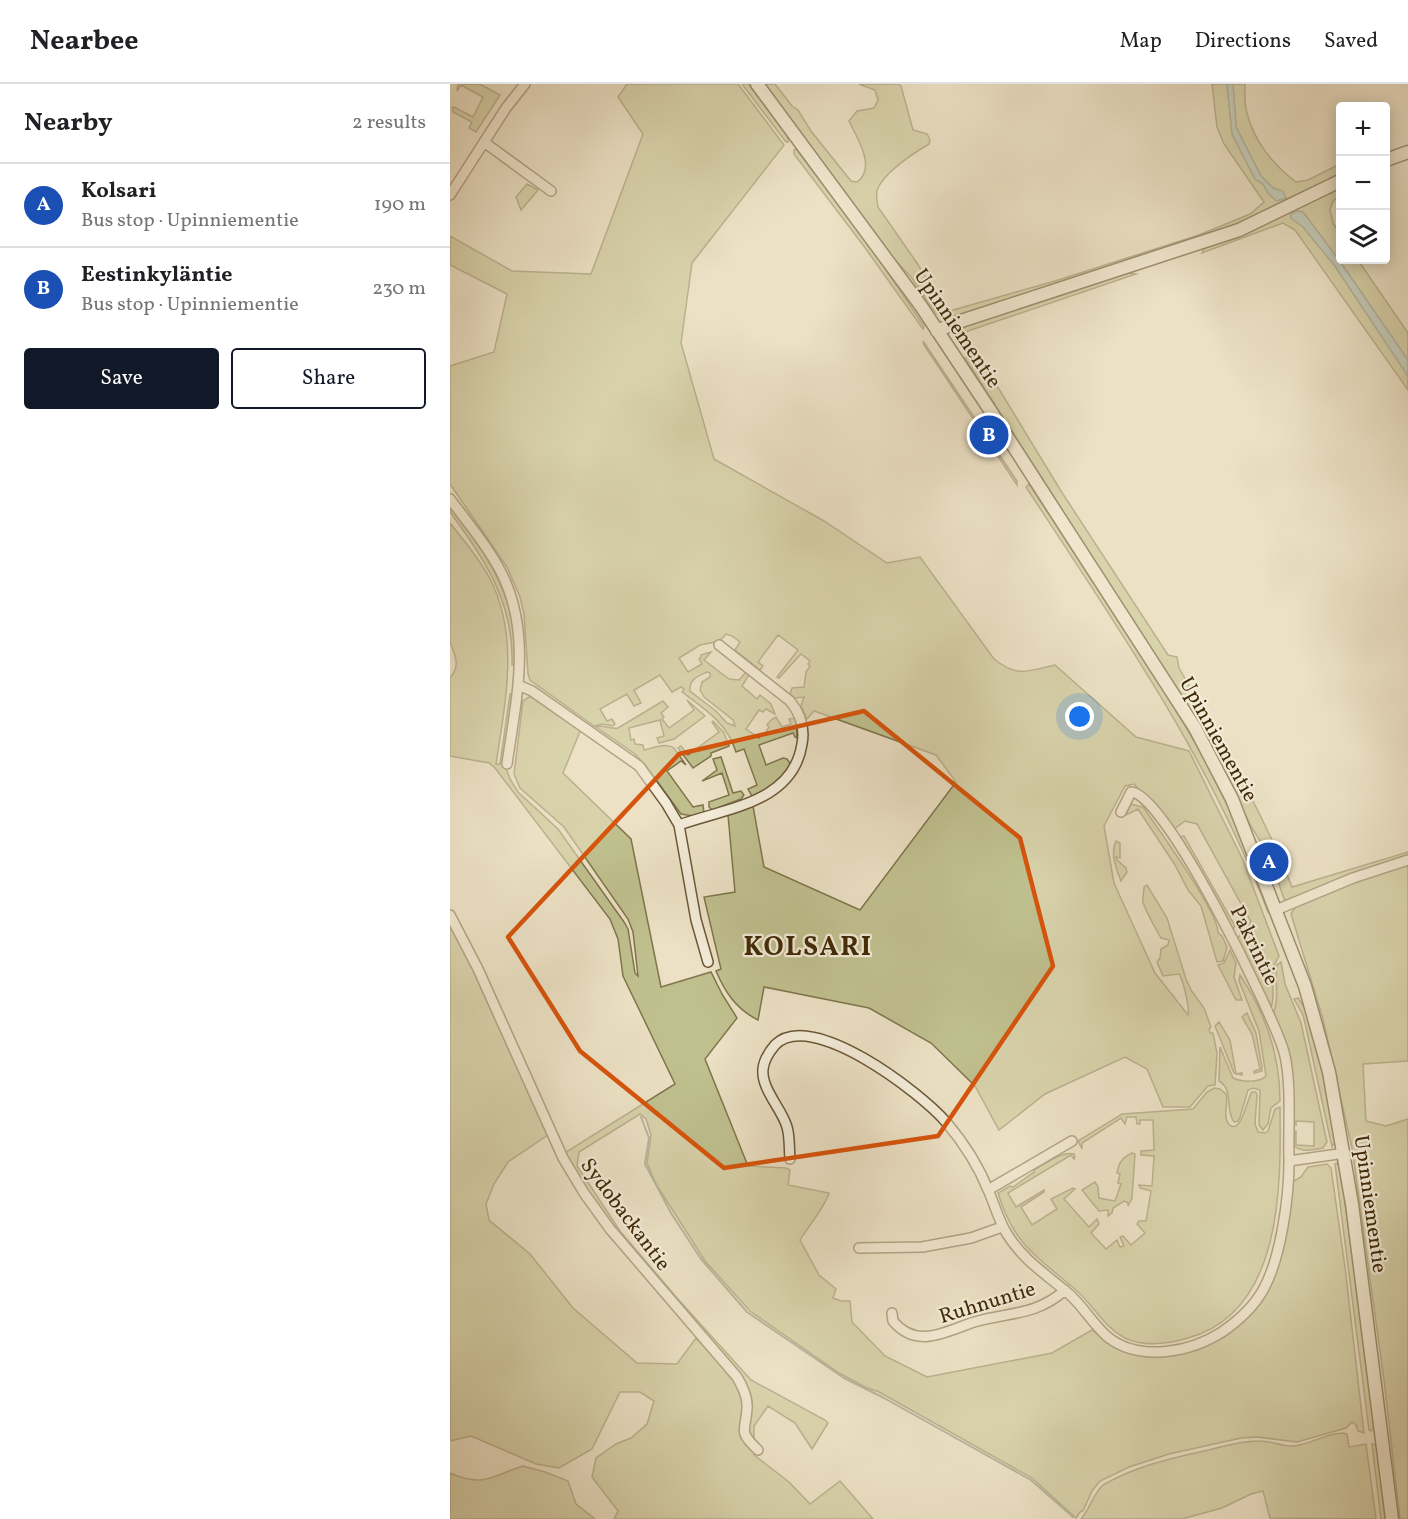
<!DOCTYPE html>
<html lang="en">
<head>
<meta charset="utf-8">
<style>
  body { margin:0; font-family:Vollkorn,serif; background:#f6f6f6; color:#202124 }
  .controls { position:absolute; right:18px; top:18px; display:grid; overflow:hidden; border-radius:6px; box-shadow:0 3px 15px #0003 }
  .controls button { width:54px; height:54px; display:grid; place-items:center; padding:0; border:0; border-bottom:2px solid #e0e0e0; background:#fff; color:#202124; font:30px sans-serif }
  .you { position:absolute; left:630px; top:633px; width:21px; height:21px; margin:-15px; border:4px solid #fff; border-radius:50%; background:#1a73e8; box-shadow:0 0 0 9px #1a73e833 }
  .badge { display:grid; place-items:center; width:39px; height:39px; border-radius:50%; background:#111827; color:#fff; font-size:20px; font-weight:700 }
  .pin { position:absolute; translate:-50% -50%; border:3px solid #fff; box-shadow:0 2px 6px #0006 }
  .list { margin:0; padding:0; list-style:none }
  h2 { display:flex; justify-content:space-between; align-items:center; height:78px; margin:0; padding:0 24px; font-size:26px }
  h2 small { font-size:20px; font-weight:400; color:#757577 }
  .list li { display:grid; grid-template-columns:39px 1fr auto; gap:18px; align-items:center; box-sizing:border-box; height:84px; padding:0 24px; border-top:2px solid #e0e0e0 }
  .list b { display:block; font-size:22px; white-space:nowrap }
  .list p { margin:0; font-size:20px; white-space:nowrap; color:#757577 }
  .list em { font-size:20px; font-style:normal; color:#757577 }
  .actions { display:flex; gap:12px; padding:18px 24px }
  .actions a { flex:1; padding:14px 0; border:2px solid #111827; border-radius:6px; text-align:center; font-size:21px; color:#111827 }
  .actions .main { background:#111827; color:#fff }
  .icon { flex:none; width:33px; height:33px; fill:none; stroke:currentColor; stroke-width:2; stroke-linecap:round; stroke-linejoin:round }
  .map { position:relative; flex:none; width:958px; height:1435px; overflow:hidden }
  header { display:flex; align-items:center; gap:36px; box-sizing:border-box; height:84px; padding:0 30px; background:#fff; border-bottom:2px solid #e0e0e0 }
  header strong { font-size:28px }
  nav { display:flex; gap:33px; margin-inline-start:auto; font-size:21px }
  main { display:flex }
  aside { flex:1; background:#fff }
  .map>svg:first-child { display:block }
</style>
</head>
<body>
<header>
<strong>Nearbee</strong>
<nav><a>Map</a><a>Directions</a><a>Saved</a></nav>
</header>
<main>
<aside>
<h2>Nearby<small>2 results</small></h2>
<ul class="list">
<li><span class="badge" style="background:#1a4fb4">A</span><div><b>Kolsari</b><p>Bus stop · Upinniementie</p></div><em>190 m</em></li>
<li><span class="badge" style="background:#1a4fb4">B</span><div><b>Eestinkyläntie</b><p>Bus stop · Upinniementie</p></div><em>230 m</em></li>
</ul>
<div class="actions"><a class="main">Save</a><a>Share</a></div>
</aside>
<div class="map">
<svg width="958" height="1435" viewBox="0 0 958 1435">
  <rect width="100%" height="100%" fill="#ece1c5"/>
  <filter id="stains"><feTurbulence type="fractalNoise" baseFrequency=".00333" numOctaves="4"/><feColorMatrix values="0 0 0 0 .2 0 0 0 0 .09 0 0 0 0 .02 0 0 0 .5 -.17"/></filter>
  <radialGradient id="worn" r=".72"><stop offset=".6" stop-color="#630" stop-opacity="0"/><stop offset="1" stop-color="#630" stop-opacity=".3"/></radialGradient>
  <path fill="#c0c08f" stroke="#80754c" stroke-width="1.5" fill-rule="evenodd" d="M8,0H30L50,11L26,48L19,44L22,38L3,28L2,24L4,23L23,33L33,13L11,1L7,7Z
    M177,0H288L334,61L242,179L231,259L264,375L374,437L437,479L470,473L544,575C568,594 577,587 605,581L686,653L739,667L792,774L829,872C817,891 826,901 822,921L819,924L786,856L801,838L747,740L735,737L723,746L684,700L675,702L654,742L664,799L705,889L738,931C740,924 733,896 729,890L713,892L707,878L710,874L711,865L718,861L719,856L711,854C707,847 695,825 693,818C692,813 694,809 694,803L697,801L717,834L736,895L741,906L754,924L761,943L759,945L760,949H763L767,969L765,1001L758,1002L740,1023H713L697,985L675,973L595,1010L549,1046L525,1002L481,959L419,924L314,903L308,936C286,925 275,908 266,887L271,885L254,813L285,808L278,731L303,722L314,783L410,826L506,698L486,671L364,627L357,635L351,622L354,613L345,614L340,610L342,604L354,603L356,588L360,582L358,580L360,577L351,570L329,594L327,593L348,566L328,551L308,578L313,582L310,586L285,566L290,558L282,552L276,550L270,557L250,561L229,574L238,588L252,580L249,575L251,573V571L261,568L254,576L279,595L289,596L297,587L300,589L292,602L307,615L310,611L321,620L325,630L316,625L313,628L309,626L296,645L309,654L312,650L314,651L319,643L317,641L321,636L326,633L332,643L341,640L339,635L346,634L347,654L345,653L343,649L309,661L316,681L333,674L337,675L341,681C329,698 322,705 302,712L298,705L307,701L294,665L286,668C277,639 255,625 232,608L234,605L231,603L222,608L210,591L184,606L191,619L184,622L177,610L150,625L157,637L162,635L165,640L163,642L153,640L144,642L80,596L78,590L74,530L70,513L57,483L0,400V282L44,268L57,210L0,181V152L62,187L141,190L193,50L168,13ZM257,588L260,589V593L252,598L250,606L254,613L283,636L285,642L277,639L266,627L240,607C239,595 248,592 257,588Z
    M292,0H298L337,51L338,58H336Z
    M315,0H325L342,22L348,26L361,47L401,97L407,98C427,84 407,54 399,37L407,27L424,24L428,16L425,6L409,0H448L451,2L463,46L477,50L480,56L479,60C464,69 436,87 428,104C425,110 427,116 428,123L467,179L496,228L605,197L749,151L800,130L814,118L774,60L767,43L762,0H777L782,50L805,95L813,100L818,109L830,117L832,114H836L830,106L823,104L811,92L786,43L783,0H795C795,9 794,20 797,29C804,57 823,81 846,98L858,96L890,80V91L780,144L497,236L486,229L461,193L445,176Z
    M346,65L417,158L474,242L473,245L413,161L344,70V66Z
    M77,100L88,106L71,126L66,113Z
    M890,102V112L883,117L880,126L883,139L890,150V176H908L958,249V276L889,176L853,128L848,127L841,132L853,143L885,182L958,292V306L845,146L833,139L752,169L754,165L758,162Z
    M681,189L686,190L518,247L512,252L549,305L611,407L718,571L727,573L729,584C770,656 812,726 842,803L958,768V774L838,818L834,815L819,771L802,744L752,645L515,274L518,272L506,255L508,247L518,240L672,190Z
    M473,257L567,397V401L474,261Z
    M579,400L717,612L750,667L794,755L821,830L818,828C759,673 666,541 576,403Z
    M0,420C29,461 57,498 65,549C67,559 66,571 66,581H62C64,518 35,476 0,428Z
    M0,439C14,457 30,475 40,495C70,553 55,619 46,680H50L60,610H64L54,679L60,695L68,708L108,745L174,838L178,845L185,889L188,892L183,848L178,835L114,743L70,704L64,690L73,617L79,613L85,614L131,645L113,689L181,755L211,903L261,888L272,910L287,934L255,975L298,1082L336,1084L340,1086L338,1101L379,1109C377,1119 357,1145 350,1156L369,1191L386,1205L383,1214L391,1217H400L402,1238L435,1272L477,1293L602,1269L642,1246L657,1258L669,1265L720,1271L747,1266L774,1253L794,1237L809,1219L842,1098L851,1093L858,1083L877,1080L881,1084L895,1183L914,1349L908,1347L906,1341L902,1338L896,1344L847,1358L807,1353L791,1354L719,1370L679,1383L650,1397L642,1407L633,1427L630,1428L626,1434L582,1394L429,1308L415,1303L389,1289L300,1227L255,1177L206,1100L197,1079L201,1051L196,1035L190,1030L129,1068L127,1082L170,1147L227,1214L301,1296L375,1336L378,1339L362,1365L345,1339L318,1322L304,1342V1371L339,1398L360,1420L390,1397L423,1435H164L168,1427L142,1393L146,1374L166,1360L181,1354L197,1340L204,1317L190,1308H170L142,1365L109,1384L86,1380L21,1352L0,1357V840L28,893L98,1051L58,1078L44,1100L36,1120L39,1136L80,1170L123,1224L187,1279L227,1280L246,1254L283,1293L145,1122L113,1070L225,1000L173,892L168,855L160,835L45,684L39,679L0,672V594C11,581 5,572 0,558Z
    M237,616L255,632L224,655L209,659L207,654L214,652L210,636L179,644L181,656L184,655L185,660L193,661L194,666C204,664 216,658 224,664L236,681L231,677L217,687L243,723L253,721L254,729L243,732L231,730L196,682L185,670L146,643C155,640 160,646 168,644L213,617L218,623L211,629L214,633L212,635L219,644L244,626Z
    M263,637L274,649L279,662L261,669V672L243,684L228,664L231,662L238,671L269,648L262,638Z
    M271,673L283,709L291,707L294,711L291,715L262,726L259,723V717V718L279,711L272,689L252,697L267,686L263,675Z
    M680,720L693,723C707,743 770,830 768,849L772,852L777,863L773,877L767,878L751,822L738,806L725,781L688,725L676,731Z
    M734,752L785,842L783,845L780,844L728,753Z
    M666,757L670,759V774L666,773L667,776L676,784L677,788L671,797C666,784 660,770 666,757Z
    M958,780V977L913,980L916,1037L936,1042L958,1035V1435H950L934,1296L902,1064L873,935L841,830C848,810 936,787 958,780Z
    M780,866L786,879L784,893L792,916H786L768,881L774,879Z
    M831,878L835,900L851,939L877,1058L873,1064C861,1066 852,1069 842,1061V1047H846V1061L864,1062V1038L846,1037V1041L844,1040L823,930C830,913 824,898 827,881Z
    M790,891C816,930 830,971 830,1017L821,1024L818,1040L813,1046L809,1041L810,1006L803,1004L798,1006L790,1033L788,1037L784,1038C775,1027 784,1005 769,997L770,963L783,994C792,998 809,999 816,992L809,947L789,897Z
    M848,914L858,929L875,999L886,1055L882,1063L857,948L853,931L844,915Z
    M797,929L806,949L812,983V987L804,989V987L810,985L802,950L792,933Z
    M769,938L780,956L786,990L792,989V991L784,989L765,942Z
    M764,1004L770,1005L776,1010C778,1018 775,1026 776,1034C777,1037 778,1041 781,1042C792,1047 797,1015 802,1008H806L807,1011L805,1040L808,1048L815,1049L818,1047L825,1025L830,1023C831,1102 833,1228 738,1254C719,1260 693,1263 675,1254C654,1243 644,1222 627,1207C588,1173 564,1162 548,1109L560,1102L563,1103L584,1088V1086C595,1080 611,1067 624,1070L625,1073L624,1075L621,1071L558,1109L566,1123L594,1106V1108L571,1123L582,1141L607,1125L601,1115L623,1104L625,1105L614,1115L639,1143L647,1135L649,1140L641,1149L656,1165L667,1156L670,1163L674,1162L670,1153L673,1152L681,1161L695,1149L687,1140L689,1137H696L701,1107L690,1104L689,1101L702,1102L704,1072L691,1071V1067L704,1066L703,1036H690V1040H687L686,1033H677L675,1040L671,1034L632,1059V1065L628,1057L672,1030L743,1025L757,1008Z
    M682,1069L685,1070L682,1114L678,1122V1119L674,1117L663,1124L662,1129L658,1132V1126L649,1127L632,1106L645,1098L648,1103L649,1114L665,1117L671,1100L668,1099L670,1090L667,1089C669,1078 672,1074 682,1069Z
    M887,1079L891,1088L924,1339L923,1345L921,1347L919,1346L885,1080Z
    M893,1349L897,1350L899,1363L916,1360L926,1435L820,1434L813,1407L801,1410L772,1424L732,1435H631C640,1425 643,1410 653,1401C685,1382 722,1374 758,1366C774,1362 791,1357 808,1357C820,1356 832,1363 844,1362C862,1360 876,1349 893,1349Z
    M922,1360L927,1361L928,1365L937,1435H931Z
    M73,1382L95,1388L118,1397L126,1420L145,1435H0V1389C34,1404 41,1392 73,1382Z"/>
  <path fill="#99bcb9" stroke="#768272" stroke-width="1.5" d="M777,0H783L786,43L811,92L823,104L833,107L836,114L826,117L818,109L813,100L805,95L782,50Z
    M847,127L853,128L889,176L958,276V292L885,182L853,143L841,134V130Z"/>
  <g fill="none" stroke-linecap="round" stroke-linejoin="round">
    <path stroke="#768272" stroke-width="2" d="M191,1033L199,1054L195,1080L221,1129L251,1175L297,1228L394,1294L434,1314L581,1396L623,1433"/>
    <g stroke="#6c5837" stroke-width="12">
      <path id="street" d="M34,58L101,107
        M0,111L56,24L75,0
        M0,415C18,439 39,464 52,490C82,551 66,616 57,680
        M68,601L82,607L189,682L216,719L229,741C276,724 343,719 352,660C355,644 350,629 340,617L269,561
        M671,728L681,708C715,708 823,930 834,968C842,997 838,1046 839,1077
        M229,741L246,836L258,878
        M826,826L903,794L958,776
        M0,831L28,885L113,1074L134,1109L160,1145L287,1293C292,1302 298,1313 297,1324C296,1348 287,1346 308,1366
        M340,1075C339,1065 340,1053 337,1043C332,1025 311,1005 313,985C314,975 319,968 325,961C361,924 471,1009 496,1038C514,1059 529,1083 539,1108C545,1122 549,1137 557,1150C574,1177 596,1190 619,1210C634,1223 644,1242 659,1254C691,1278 741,1268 772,1248C788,1237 803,1224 813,1206C831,1174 839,1114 839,1077L895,1069
        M538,1106L622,1057
        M409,1164L472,1163L521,1154L552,1143
        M442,1229L443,1237C467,1266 497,1247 524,1238C559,1228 586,1232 615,1206"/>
    </g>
    <g stroke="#412a08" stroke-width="15">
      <path id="secondary" d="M307,0L471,222L538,323L745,644L782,715L855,902L879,988L902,1120L942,1435
        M936,76L958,68
        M487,247L505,239L789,146L890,97"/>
    </g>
    <use href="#street" stroke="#f3ecd9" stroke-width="9"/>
    <use href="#secondary" stroke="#f3ecd9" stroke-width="12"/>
  </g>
  <path d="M0 0H958V1435H0ZM414,627L570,754L603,882L488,1052L274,1084L130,967L58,853L229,670Z" fill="#ece1c5" fill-opacity=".55" fill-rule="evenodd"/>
  <path fill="none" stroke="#d7540c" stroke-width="4.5" stroke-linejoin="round" d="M414,627L570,754L603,882L488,1052L274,1084L130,967L58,853L229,670Z"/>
  <g text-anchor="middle" stroke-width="4.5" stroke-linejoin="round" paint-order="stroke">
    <g font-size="21" fill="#412a08" stroke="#f3ecd9">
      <text transform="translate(508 244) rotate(56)" y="7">Upinniementie</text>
      <text transform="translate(769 655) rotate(61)" y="7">Upinniementie</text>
      <text transform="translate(805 861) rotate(64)" y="7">Pakrintie</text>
      <text transform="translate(921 1120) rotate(82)" y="7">Upinniementie</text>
      <text transform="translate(176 1130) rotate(53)" y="7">Sydobackantie</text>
      <text transform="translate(537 1218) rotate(-17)" y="7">Ruhnuntie</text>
    </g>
    <g font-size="27" font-weight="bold" letter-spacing="1.5" fill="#412a08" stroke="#f3ecd9">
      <text x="358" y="871">KOLSARI</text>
    </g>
  </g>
  <rect width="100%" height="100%" filter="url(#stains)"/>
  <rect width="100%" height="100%" fill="url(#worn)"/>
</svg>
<div class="controls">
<button>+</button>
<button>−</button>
<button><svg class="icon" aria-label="layers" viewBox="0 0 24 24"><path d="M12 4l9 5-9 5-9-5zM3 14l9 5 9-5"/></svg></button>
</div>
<div class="you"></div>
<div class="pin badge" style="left:819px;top:778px;background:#1a4fb4">A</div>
<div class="pin badge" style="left:539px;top:351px;background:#1a4fb4">B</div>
</div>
</main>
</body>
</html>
